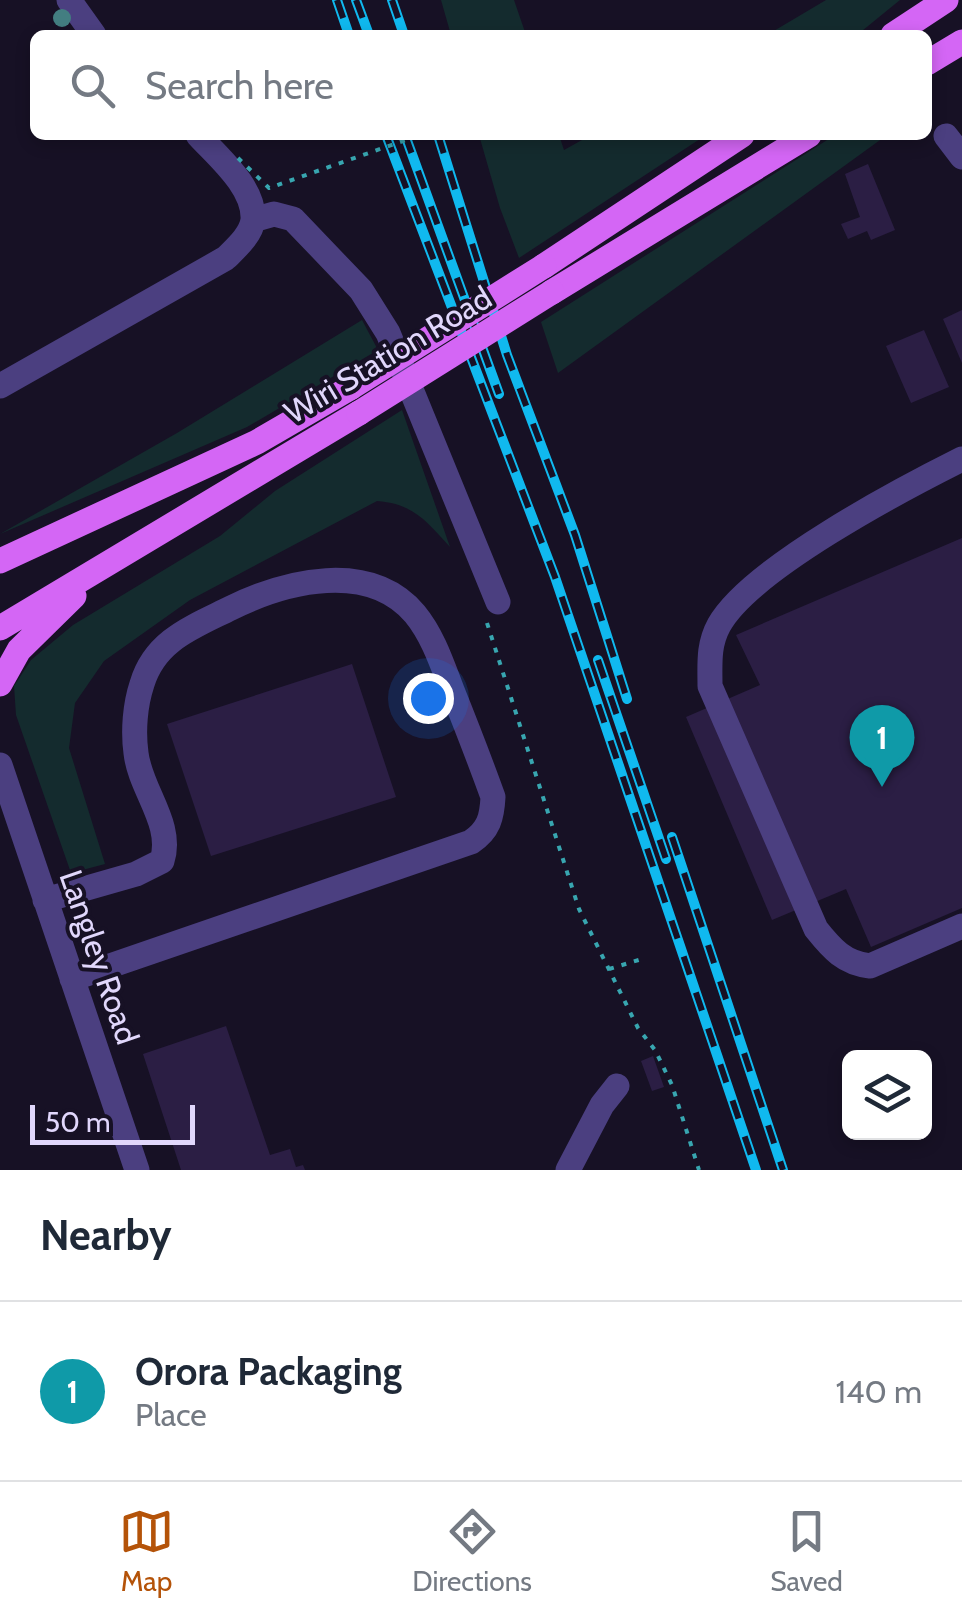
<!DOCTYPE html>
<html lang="en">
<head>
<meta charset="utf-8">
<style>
  body { margin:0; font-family:Cabin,sans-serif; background:#f2f2f3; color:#1f2937 }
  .controls { position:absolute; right:30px; bottom:30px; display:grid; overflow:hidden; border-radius:15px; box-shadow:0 5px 15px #0003 }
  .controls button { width:90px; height:90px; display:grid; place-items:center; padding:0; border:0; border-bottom:2px solid #e0e1e3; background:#fff; color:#1f2937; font:50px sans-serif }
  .scale { position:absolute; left:30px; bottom:25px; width:165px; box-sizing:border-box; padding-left:10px; border:5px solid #e1d7fc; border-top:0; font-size:28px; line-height:35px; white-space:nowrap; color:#e1d7fc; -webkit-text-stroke:8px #171125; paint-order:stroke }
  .you { position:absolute; left:428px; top:698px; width:35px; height:35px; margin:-25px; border:8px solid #fff; border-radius:50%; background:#1a73e8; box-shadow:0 0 0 15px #1a73e833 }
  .badge { display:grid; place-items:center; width:65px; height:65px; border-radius:50%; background:#b45309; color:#fff; font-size:32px; font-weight:700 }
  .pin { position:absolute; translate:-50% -82px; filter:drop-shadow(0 2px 5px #0008) }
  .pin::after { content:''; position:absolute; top:52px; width:35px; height:30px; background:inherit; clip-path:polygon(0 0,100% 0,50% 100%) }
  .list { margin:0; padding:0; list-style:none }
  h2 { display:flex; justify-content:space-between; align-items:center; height:130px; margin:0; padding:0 40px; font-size:42px }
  h2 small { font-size:32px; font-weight:400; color:#747a83 }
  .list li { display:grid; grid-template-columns:65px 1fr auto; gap:30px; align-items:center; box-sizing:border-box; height:180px; padding:0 40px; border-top:2px solid #e0e1e3 }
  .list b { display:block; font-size:38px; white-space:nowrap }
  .list p { margin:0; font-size:32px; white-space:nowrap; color:#747a83 }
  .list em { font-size:32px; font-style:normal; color:#747a83 }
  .icon { flex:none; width:55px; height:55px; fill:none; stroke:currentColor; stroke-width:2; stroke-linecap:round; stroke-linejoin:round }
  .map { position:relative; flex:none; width:962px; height:1170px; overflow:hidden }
  .search { position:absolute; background:#fff; box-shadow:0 5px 15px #0003; left:30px; right:30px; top:30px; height:110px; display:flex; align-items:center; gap:25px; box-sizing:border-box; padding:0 35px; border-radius:15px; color:#747a83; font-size:38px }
  .sheet { height:310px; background:#fff }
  nav { display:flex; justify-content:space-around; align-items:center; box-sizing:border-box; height:140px; border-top:2px solid #e0e1e3; background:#fff; font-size:28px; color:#747a83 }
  nav a { display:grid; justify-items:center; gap:5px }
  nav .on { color:#b45309 }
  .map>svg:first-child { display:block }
</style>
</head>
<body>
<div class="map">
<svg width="962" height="1170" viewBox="0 0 962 1170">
  <rect width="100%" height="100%" fill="#171125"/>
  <path fill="#142b2e" d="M441,0H514L526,35H451Z
    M826,0H900L857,35H767Z
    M479,135H559L564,150L591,135H706L519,258L500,208Z
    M835,135H887L558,373L541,322Z
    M362,320L378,350L247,427L0,534L177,433Z
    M402,410L450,547C426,521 414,504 377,501L190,600L104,661L75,703L69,748L105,864L71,873L16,715L14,686L31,660L73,625L220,536L275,491Z"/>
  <path fill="#2b1e44" d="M868,164L895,230L871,240L867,231L848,239L841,224L860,217L845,174Z
    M962,310V363L943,319Z
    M924,330L949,387L911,403L886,346Z
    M962,538V908L871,947L846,889L772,920L686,717L760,685L736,635Z
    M352,664L396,797L211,856L167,724Z
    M226,1026L270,1155L290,1149L296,1167L303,1165L305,1170H181L143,1054Z
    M653,1056L664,1087L652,1091L641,1061Z"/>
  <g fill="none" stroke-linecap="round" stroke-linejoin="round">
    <path stroke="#38a6b0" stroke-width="4" stroke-dasharray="5 8" stroke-linecap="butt" d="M487,623L579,909L638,1028L655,1050L672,1085L699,1170
      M609,969L642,959"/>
    <path stroke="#4b3f80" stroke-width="25" d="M69,0L94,35
      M946,136L962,157
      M253,220L274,214L293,219L361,290L388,333L498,602
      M0,386L226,258C236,248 251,235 253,220C255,187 217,156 198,135
      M962,459C902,489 750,569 719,625C708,645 710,664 710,686L816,929C832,949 844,963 870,966L962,926
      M0,765L137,1170
      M45,900L136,874L162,861C174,824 140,790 136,753C133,731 135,705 142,684C155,640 193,627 231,608C286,581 369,560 415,614C433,636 442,664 452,690C466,725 480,761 493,797C492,817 489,830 471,842L72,979
      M568,1170L602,1105L617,1086"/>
    <path stroke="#d466f5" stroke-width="25" d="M893,35L946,0
      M927,63L962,42
      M544,266L742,135
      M552,292L809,135
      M0,561L257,442L350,388
      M0,628L359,413
      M0,684L19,650L74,596"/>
    <g stroke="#10b9ef" stroke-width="10">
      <path id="rail" d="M337,0L349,35
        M356,0L369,35
        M392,0L404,35
        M386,135L555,577L756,1170
        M405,135L499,394
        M438,135L507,355L575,535L627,699
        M598,660L666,859
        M672,837L783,1170"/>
    </g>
    <use href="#rail" stroke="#171125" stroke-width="6" stroke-dasharray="19" stroke-linecap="butt"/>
    <path stroke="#38a6b0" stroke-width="4" stroke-dasharray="5 8" stroke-linecap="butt" d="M238,158L269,188L420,135"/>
    <path stroke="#d466f5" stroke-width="25" d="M350,388L544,266
      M359,413L552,292"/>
  </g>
  <circle fill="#437e81" cx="62" cy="18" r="9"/>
  <g text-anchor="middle" stroke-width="8" stroke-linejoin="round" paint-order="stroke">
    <g font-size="32" fill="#e1d7fc" stroke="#171125">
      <text transform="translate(388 355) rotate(-31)" y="11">Wiri Station Road</text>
      <text transform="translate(99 957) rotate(71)" y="11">Langley Road</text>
    </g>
  </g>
</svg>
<div class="controls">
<button><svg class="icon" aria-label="layers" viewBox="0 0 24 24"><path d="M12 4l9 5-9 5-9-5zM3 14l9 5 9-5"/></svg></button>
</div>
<div class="scale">50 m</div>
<div class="you"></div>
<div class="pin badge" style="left:882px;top:787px;background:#0f9aa8">1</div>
<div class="search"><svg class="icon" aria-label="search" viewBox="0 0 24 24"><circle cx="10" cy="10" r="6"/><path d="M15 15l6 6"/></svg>Search here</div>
</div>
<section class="sheet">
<h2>Nearby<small></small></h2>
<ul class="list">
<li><span class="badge" style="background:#0f9aa8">1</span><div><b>Orora Packaging</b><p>Place</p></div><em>140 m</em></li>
</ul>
</section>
<nav>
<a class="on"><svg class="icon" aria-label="map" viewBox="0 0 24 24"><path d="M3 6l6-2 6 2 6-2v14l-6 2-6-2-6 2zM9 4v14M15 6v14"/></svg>Map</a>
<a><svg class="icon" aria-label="directions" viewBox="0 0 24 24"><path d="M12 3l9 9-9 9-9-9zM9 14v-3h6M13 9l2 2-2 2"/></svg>Directions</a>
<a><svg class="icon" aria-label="saved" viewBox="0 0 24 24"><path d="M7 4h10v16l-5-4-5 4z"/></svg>Saved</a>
</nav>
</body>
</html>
